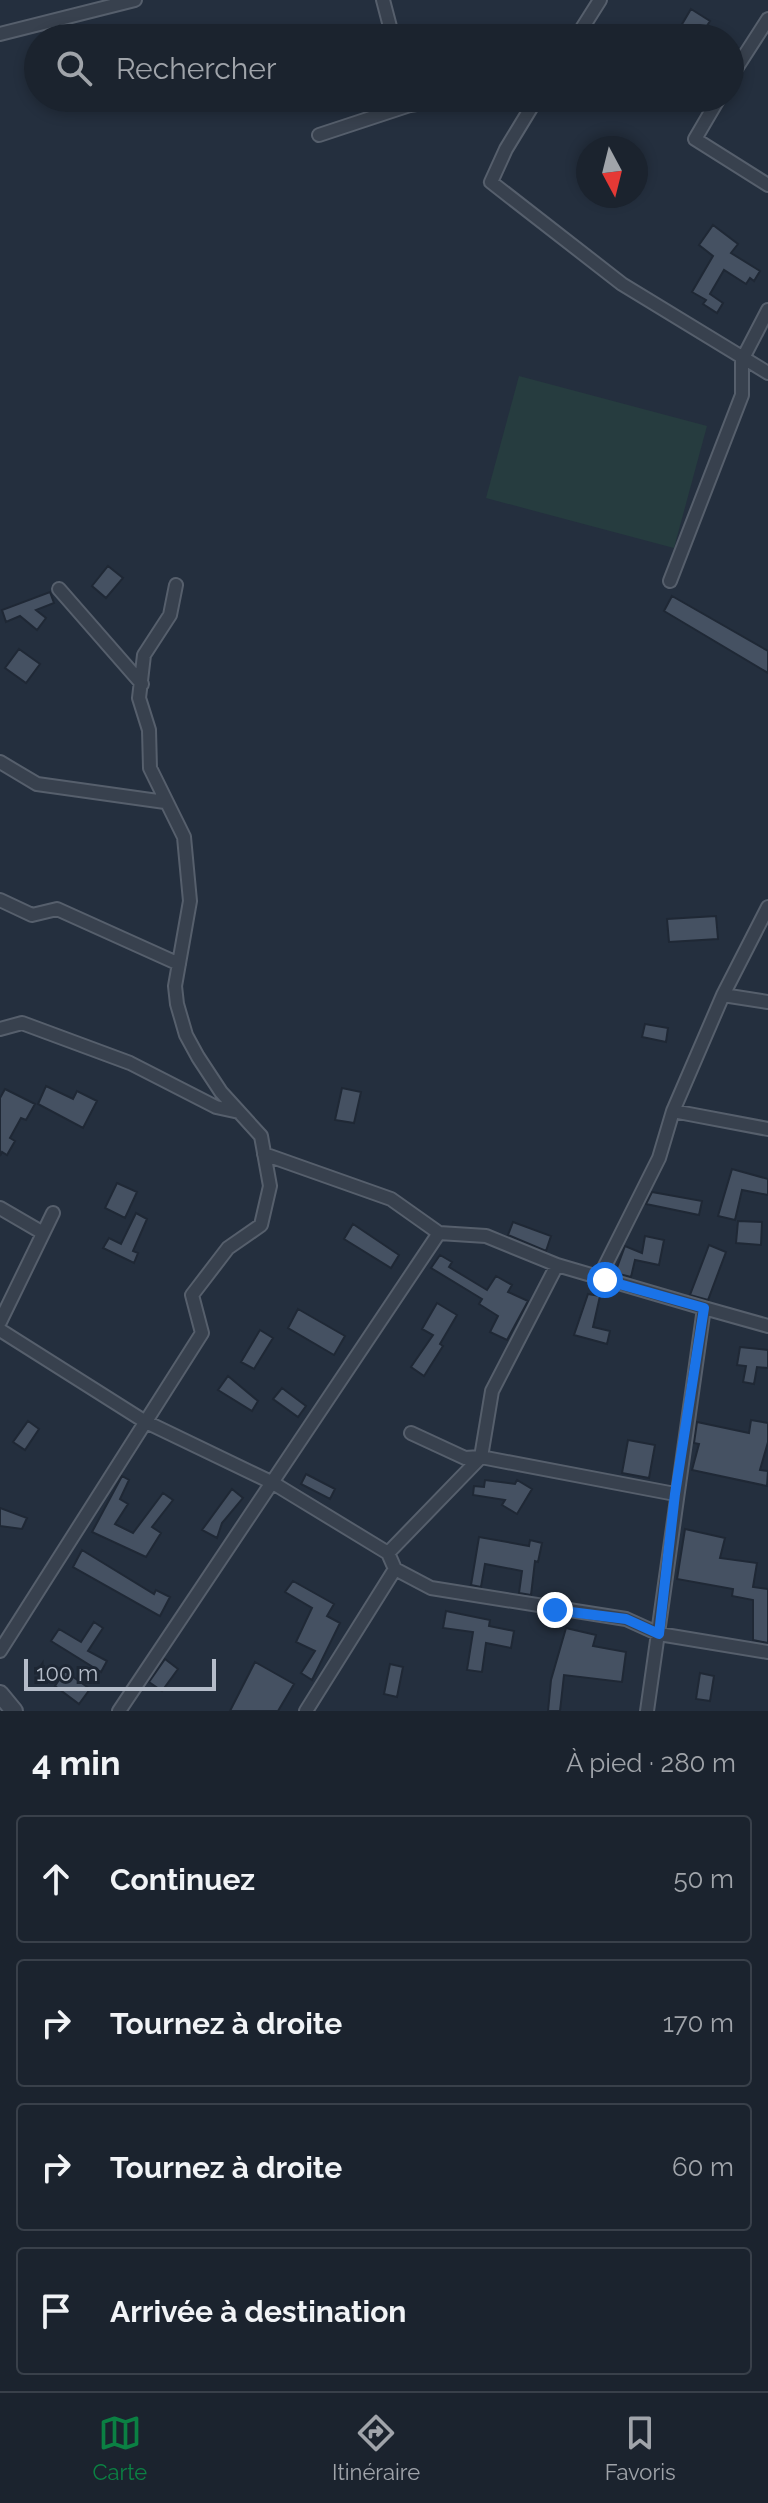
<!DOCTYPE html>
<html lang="fr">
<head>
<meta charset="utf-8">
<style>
  body { margin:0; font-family:Raleway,sans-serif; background:#242b36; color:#f1f3f6 }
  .compass { position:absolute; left:576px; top:136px; width:72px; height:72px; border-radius:50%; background:#1b232e; box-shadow:0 4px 12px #0003; rotate:173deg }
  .scale { position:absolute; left:24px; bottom:20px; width:192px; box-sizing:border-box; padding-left:8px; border:4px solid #b4bcc9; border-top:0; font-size:22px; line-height:28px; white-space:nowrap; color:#b4bcc9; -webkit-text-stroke:6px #1d2633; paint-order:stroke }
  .stop { position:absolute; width:24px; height:24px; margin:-18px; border:6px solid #1a73e8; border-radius:50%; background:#fff }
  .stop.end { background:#1a73e8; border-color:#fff; box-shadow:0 2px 8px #0008 }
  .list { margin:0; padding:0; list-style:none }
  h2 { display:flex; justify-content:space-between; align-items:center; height:104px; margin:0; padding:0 32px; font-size:34px }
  h2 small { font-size:26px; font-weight:400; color:#a0a4aa }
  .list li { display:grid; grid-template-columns:52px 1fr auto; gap:24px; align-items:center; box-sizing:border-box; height:128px; margin:0 16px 16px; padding:0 16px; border:2px solid #39404a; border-radius:8px }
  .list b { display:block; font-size:30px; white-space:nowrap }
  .list em { font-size:26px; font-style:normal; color:#a0a4aa }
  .icon { flex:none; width:44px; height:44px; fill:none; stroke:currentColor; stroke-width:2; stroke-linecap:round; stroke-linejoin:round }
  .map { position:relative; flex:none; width:768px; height:1711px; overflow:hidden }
  .search { position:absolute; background:#1b232e; box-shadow:0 4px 12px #0003; left:24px; right:24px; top:24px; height:88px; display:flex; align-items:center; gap:20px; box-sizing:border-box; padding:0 28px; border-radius:44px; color:#a0a4aa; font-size:30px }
  .sheet { height:680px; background:#1b232e }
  nav { display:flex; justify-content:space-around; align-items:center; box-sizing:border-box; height:112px; border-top:2px solid #39404a; background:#1b232e; font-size:22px; color:#a0a4aa }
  nav a { display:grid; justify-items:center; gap:4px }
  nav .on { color:#0b8043 }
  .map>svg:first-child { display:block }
</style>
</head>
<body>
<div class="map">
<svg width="768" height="1711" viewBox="0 0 768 1711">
  <rect width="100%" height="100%" fill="#242f3e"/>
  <path fill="#263c3f" d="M519,376L707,426L674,548L486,498Z"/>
  <path fill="#455162" stroke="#1f2835" stroke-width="2" d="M691,9L710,21L700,37L681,26Z
    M713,225L738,244L731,253L760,271L754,281L750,278L746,284L724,270L710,294L723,303L717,313L703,304L706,300L692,292L713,256L699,245Z
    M108,566L123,578L106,598L92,586Z
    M50,592L54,603L36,610L46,618L37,630L20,616L6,622L2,610Z
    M672,596L768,651V673L664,611Z
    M19,649L40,664L26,683L5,668Z
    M716,916L718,939L669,942L667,919Z
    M645,1024L668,1028L666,1042L642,1037Z
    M46,1086L73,1099L77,1091L97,1101L83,1128L38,1104Z
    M342,1088L361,1092L354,1123L335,1120Z
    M5,1089L35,1104L26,1120L21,1118L10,1138L15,1141L7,1155L2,1152L0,1156V1098Z
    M732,1169L768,1179V1195L742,1190L735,1220L718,1216Z
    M117,1183L137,1192L125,1218L105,1208Z
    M652,1192L702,1201L699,1215L646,1204Z
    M136,1213L147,1219L133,1251L138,1253L134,1263L103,1248L109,1238L121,1244Z
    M738,1221L762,1222L761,1245L736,1243Z
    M513,1222L551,1236L546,1251L508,1235Z
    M353,1224L399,1255L391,1268L344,1239Z
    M645,1236L664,1240L659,1265L635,1260L631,1277L615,1273L625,1246L642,1253Z
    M709,1245L726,1252L708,1300L690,1295Z
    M440,1255L452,1262L449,1267L487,1290L496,1276L512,1285L508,1292L528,1301L507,1340L490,1332L498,1316L479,1304L482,1299L431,1268Z
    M588,1294L600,1296L593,1327L610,1331L607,1344L574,1335Z
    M437,1303L457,1315L440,1344L443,1346L424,1376L411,1367L433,1335L422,1329Z
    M298,1309L345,1336L334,1355L288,1328Z
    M260,1330L273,1338L254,1369L241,1362Z
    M740,1347L768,1350V1368L757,1367L754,1384L743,1382L746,1366L737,1365Z
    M228,1376L258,1401L252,1411L218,1390Z
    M282,1388L306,1406L298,1417L273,1399Z
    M751,1420L768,1423V1442L760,1470L768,1471L767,1486L692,1470L699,1444L694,1443L697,1422L749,1433Z
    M28,1421L39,1429L25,1450L13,1442Z
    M628,1440L655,1445L649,1478L622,1473Z
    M306,1474L335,1489L330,1499L301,1484Z
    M122,1476L129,1480L120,1499L128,1504L115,1524L133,1533L163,1493L173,1500L152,1527L161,1533L146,1557L92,1532Z
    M485,1480L515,1484L517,1480L532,1489L517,1514L502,1505L505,1500L473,1495L474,1486L484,1487Z
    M232,1489L243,1498L222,1523L217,1538L202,1530Z
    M0,1508L27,1518L22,1529L0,1526Z
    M685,1529L725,1538L720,1558L757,1563L753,1587L768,1589V1643L753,1640V1600L732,1596L733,1589L677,1579Z
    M479,1537L529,1546L530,1540L542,1543L538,1562L535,1561L531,1595L519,1593L522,1571L485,1564L481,1587L471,1585Z
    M82,1550L154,1594L156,1590L170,1597L160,1616L73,1567Z
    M293,1581L334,1604L327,1616L340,1623L312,1680L301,1673L315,1651L296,1642L312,1608L285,1592Z
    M446,1611L490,1620L489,1626L514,1631L511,1648L486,1643L482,1672L467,1670L473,1632L443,1628Z
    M94,1622L103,1628L88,1651L107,1661L101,1672L51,1641L59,1629L81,1642Z
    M566,1628L596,1635L593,1646L626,1652L622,1682L564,1675L560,1711H548L551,1680Z
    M165,1659L178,1669L162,1691L149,1682Z
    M255,1662L294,1684L278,1711H230Z
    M390,1664L403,1667L397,1697L384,1694Z
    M65,1671L90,1689L79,1704L55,1686Z
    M700,1673L714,1676L710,1701L696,1699Z"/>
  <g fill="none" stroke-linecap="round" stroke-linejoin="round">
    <g stroke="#565f6c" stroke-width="16">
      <path id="minor" d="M383,0L393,38
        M0,34L135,0
        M576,38L600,0
        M730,78L768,19
        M537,98L506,149L491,182L622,284L768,373
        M719,98L695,139L768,185
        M319,135L410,105L451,98
        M670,581L742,395V360L768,310
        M59,589L142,684
        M0,762L37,784L165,802
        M0,900L32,915L57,909L179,964
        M723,995L768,1002
        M0,1029L22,1023L130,1063L216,1107L239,1112
        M673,1111L768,1129
        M264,1154L391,1199L439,1233L486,1236L557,1265L704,1308L647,1711
        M0,1208L43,1233
        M599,1278L659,1158L673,1111L723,995L768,907
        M704,1308L768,1326
        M0,1322L53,1213
        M0,1330L144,1421L273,1483L388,1553L395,1569L431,1588L626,1619L659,1634L768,1652
        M411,1433L465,1458L481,1457L675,1494
        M388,1553L481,1457L492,1391L557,1265
        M0,1651L202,1333L192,1295L228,1248L261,1225L270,1186L261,1136L221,1092L198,1057L186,1035L177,1004L175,986L190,901L184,837L150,768L149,730L139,698L144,655L170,615L176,585
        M119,1711L439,1233
        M306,1711L395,1569"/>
    </g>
    <g stroke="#565f6c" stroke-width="20">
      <path id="tertiary" d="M0,1694L14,1711"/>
    </g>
    <use href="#minor" stroke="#38414e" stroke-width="12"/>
    <use href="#tertiary" stroke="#38414e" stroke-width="16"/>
  </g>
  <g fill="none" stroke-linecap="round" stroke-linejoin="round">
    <path stroke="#1a73e8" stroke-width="10" d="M555,1610L626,1619L659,1634L675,1494L704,1308L605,1280"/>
  </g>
</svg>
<svg class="compass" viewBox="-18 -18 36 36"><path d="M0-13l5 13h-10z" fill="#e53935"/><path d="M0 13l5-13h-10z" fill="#a0a4aa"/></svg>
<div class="scale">100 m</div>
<div class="stop" style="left:605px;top:1280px"></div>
<div class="stop end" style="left:555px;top:1610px"></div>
<div class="search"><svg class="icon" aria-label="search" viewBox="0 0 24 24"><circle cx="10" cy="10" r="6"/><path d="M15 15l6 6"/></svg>Rechercher</div>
</div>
<section class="sheet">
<h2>4 min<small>À pied · 280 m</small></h2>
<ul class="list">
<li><svg class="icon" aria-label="ahead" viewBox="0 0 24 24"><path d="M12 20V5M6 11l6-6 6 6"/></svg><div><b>Continuez</b></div><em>50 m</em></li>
<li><svg class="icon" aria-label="right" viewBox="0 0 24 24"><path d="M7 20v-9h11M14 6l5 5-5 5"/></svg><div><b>Tournez à droite</b></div><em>170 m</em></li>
<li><svg class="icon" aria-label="right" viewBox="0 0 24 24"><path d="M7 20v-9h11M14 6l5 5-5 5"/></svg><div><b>Tournez à droite</b></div><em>60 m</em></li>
<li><svg class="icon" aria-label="arrive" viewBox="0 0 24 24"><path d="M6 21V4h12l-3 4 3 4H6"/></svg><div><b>Arrivée à destination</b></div></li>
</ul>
</section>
<nav>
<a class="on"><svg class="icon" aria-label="map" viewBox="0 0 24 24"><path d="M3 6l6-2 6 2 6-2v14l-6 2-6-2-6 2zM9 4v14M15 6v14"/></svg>Carte</a>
<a><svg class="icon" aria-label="directions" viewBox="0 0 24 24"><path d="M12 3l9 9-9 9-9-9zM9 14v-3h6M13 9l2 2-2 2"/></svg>Itinéraire</a>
<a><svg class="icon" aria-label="saved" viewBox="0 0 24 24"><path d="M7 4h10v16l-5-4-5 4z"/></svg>Favoris</a>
</nav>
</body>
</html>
